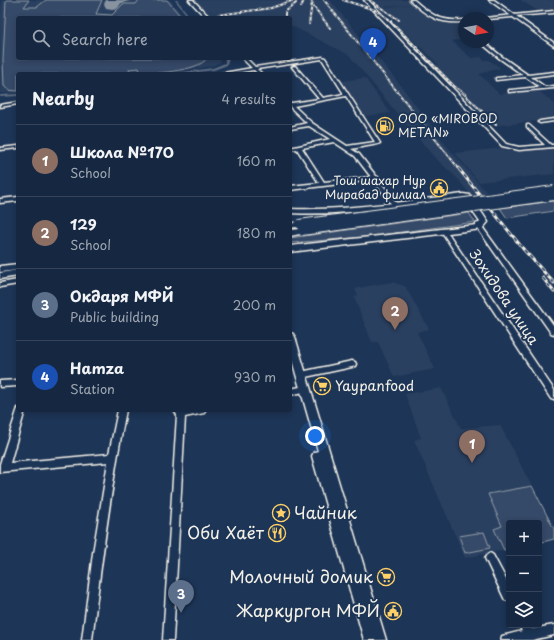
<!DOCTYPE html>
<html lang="en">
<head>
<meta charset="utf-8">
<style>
  body { margin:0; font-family:"Playpen Sans",sans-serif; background:#1f3048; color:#f1f3f6 }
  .controls { position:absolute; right:12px; bottom:12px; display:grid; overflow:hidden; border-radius:4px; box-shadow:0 2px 6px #0003 }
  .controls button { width:36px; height:36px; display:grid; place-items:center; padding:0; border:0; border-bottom:1px solid #35445a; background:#162841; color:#f1f3f6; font:20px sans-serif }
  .compass { position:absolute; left:458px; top:12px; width:36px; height:36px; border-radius:50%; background:#162841; box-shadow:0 2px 6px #0003; rotate:101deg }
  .you { position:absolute; left:315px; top:436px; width:14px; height:14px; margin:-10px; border:3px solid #fff; border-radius:50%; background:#1a73e8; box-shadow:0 0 0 6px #1a73e833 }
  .badge { display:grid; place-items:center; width:26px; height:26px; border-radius:50%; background:#8c9099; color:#fff; font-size:13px; font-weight:700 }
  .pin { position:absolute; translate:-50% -33px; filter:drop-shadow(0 1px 2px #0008) }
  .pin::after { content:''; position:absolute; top:21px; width:14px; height:12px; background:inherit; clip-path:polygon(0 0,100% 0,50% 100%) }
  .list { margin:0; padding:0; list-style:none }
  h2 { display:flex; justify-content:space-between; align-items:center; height:52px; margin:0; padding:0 16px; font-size:17px }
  h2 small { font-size:13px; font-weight:400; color:#9ea6b1 }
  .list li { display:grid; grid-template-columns:26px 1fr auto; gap:12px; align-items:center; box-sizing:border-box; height:72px; padding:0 16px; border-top:1px solid #35445a }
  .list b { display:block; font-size:15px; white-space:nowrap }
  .list p { margin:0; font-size:13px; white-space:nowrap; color:#9ea6b1 }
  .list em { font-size:13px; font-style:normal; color:#9ea6b1 }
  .icon { flex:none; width:22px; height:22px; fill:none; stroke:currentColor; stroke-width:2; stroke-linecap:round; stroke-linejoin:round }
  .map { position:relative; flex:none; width:554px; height:640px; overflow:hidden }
  .search { position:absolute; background:#162841; box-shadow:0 2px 6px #0003; left:16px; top:16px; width:276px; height:44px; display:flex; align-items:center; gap:10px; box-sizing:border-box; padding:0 14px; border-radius:4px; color:#9ea6b1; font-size:15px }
  .panel { position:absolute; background:#162841; box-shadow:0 2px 6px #0003; left:16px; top:72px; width:276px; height:340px; border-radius:4px }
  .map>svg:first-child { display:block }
</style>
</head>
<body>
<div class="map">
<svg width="554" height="640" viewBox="0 0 554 640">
  <rect width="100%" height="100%" fill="#1d3557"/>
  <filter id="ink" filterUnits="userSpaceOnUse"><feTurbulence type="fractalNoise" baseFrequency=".025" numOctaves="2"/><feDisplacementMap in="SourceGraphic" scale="8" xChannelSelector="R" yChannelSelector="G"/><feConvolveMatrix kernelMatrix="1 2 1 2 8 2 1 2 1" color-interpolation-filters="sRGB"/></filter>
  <g filter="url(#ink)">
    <path fill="#2a4060" d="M2,0H170L185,18H18V58H219L221,62L212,66L158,74H18V93H0V29Z
      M194,0H330L402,87L445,144L487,193L473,195L469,193L458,179L434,157L396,112L349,55L290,25V18H211Z
      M372,0H408L413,4L383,7Z
      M520,0H554V10L538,11Z
      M414,4L439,21L455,22L464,30V39L452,41L471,58L481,57L484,60H489L501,68L479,74L499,94L537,89L554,104V119L494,126L436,65L438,64L393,21L399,20L382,8Z
      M365,78L383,103L390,113L364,116L342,81Z
      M504,148L506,151L554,149V174L479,182L455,153Z
      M392,282L405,286L429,329L417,332L435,369L394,377L378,342H372L354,297L358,296L355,290L357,288Z
      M441,388L461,428L500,425L554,529V539L539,543V523H509V549L465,558L414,440L421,438L405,394Z"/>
    <path fill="#354a67" stroke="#949ea8" d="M6,0H29L24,7H37L46,0H102L96,14L112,15L123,4H136L139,0H167L182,18H18V58H207C199,72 149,74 133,74L140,72L139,68L129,69L130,74H18V91L8,90L4,86L3,60Z
      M554,201V211L507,218L500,208Z
      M469,213L475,222L365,237L290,243V238Z
      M532,486L554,529V539L539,543V523H509V549L504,550L494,529L502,526L488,494Z
      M484,532L490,548L465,553L459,536Z"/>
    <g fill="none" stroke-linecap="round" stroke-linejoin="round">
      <path fill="#5e6d82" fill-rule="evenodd" d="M175,0H177L191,18H189Z
        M225,58H229L227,65L214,70L183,74H174L176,73L213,68L225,63Z
        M18,94V96L0,97V95Z"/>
      <path fill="#8893a0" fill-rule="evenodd" d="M109,0H132L119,4Z"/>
      <path fill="#8893a0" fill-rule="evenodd" d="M106,0H123L118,8L112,9L106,8L104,4Z"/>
      <g stroke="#f4f1e8" stroke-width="3">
        <path id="minor" d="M189,0H193L210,18H206Z
          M364,0H368L506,144L519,147L545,145L527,127V125H529L551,145H554V147L519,150L502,146Z
          M410,0H414C431,15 441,22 464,20V22C440,24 427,17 410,0Z
          M554,11V13L515,16L513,15Z
          M513,15L512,17L488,19V18H485Z
          M480,42H484L501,56L528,75L554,72V74L531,77L545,87L554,86V88L509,92V90H511L540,87L526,77L496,80V78H497L523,75L499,58Z
          M323,57L325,58L380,143L378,144L351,149L359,154L376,176L378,177V179L398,205L397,206H393L373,180L290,190V186L319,183L297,149L290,150V148L330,139L309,126L290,129V127L307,123L290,107V103H292L319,99L292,67L295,66L323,98L344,94L322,59L257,69L262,74H258L254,70L229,74H218L252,68L242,58H246L255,67ZM346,96L375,142L347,146L312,123L294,106ZM334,142L355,156L371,177L324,182L302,148Z
          M18,102V104L0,107V105Z
          M554,119V121L540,123L538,122L540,121Z
          M18,146V148L0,150V148Z
          M18,197V201L0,203V199Z
          M478,223L480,224L554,326V334L551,333L476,226V224Z
          M444,229L446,230L554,390V400L551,399L442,232L441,231Z
          M18,280V284L0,287V283Z
          M352,361L355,362L356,364L355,366L352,367L301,378L298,377L297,375L298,373L301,372Z
          M18,380V386L0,387V381Z
          M305,386L308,387L309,389L308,391L290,395V389Z
          M18,408V410H25L10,463L109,454L118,410H126C111,486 101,563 92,640H82L93,553L108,462L0,472V464Z
          M174,410H205L204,413L185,417L173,640H163L177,415Z
          M490,553L493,555L509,585V601L505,600L485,558L487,555Z
          M519,625H530L532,629L554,625V635L532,640H501L502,636L522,631Z"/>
      </g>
      <g stroke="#f4f1e8" stroke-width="3">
        <path id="major" d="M489,0H494L554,43V46Z
          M463,194L470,195L488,222L482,229L290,252V246L477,225L480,222L463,198C406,206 347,216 290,213V209C347,211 406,201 463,194Z
          M299,222L303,224L302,226L290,228V224Z
          M302,229L306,231L305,233L290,236V230Z
          M18,264V270L0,272V266Z
          M18,270V276L0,279V273Z
          M290,333L293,334L295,337L386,640H364L312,456L314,452L318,451L290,353Z"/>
      </g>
      <use href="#minor" fill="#1d3557" fill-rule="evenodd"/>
      <use href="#major" fill="#1d3557" fill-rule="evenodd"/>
      <g stroke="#f4f1e8" stroke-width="2">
        <path id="rail-far1" d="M311,0L314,7L330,28
          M324,0L460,170
          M343,0L375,10L389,19L454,86L465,94
          M371,1L399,20
          M301,7L304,0
          M218,15L271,8L294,0
          M285,18V12L296,3
          M309,24L312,3
          M461,91L496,125"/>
      </g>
      <g stroke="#f4f1e8" stroke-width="3">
        <path id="rail" d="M459,169L524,250L554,283
          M543,278L554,292"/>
      </g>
      <use href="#rail-far1" stroke="#1d3557" stroke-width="1" stroke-dasharray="2.5" stroke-linecap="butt"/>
      <use href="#rail" stroke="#1d3557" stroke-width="1.5" stroke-dasharray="4" stroke-linecap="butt"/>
      <g stroke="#f4f1e8" stroke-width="10" stroke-linecap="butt">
        <path id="major-bridge" d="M299,224L554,190
          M302,231L554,196"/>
      </g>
      <use href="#major-bridge" stroke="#1d3557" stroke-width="8"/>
    </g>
  </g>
  <defs>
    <g id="fuel-ring" transform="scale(0.9)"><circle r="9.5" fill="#1d3557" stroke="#ffd166" stroke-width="1.5"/><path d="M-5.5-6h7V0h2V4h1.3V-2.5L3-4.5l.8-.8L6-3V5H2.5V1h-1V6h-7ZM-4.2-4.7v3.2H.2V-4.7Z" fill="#ffd166"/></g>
    <g id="civic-ring" transform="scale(0.9)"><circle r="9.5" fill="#1d3557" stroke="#ffd166" stroke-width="1.5"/><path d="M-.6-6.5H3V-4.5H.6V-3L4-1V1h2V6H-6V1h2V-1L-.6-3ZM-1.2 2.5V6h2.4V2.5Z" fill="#ffd166"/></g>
    <g id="supermarket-ring" transform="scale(0.9)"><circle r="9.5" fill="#1d3557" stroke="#ffd166" stroke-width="1.5"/><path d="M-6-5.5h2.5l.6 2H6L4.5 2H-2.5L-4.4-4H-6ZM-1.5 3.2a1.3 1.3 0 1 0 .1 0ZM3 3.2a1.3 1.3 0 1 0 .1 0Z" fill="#ffd166"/></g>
    <g id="sight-ring" transform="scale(0.9)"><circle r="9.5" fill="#1d3557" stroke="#ffd166" stroke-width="1.5"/><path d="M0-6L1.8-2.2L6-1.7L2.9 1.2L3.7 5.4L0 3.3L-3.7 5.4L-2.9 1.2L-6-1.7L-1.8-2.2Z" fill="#ffd166"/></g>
    <g id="restaurant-ring" transform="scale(0.9)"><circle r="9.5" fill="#1d3557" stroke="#ffd166" stroke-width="1.5"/><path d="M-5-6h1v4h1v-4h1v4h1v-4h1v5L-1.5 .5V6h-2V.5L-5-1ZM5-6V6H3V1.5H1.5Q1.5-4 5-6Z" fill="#ffd166"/></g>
  </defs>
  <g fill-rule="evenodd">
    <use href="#fuel-ring" x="385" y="126"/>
    <use href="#civic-ring" x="439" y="188"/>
    <use href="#supermarket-ring" x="322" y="386"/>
    <use href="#sight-ring" x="281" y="513"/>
    <use href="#restaurant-ring" x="277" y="533"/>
    <use href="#supermarket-ring" x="386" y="577"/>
    <use href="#civic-ring" x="393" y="611"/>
  </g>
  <g text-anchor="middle" stroke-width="4" stroke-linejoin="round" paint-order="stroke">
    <g font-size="12" fill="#f4f1e8" stroke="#1d3557" text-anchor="start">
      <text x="398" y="123">ООО «MIROBOD<tspan x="398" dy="14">METAN»</tspan></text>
      <text x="426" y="185" text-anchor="end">Тош шахар Нур<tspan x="426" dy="14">Мирабад филиал</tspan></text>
    </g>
    <g font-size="14" fill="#f4f1e8" stroke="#1d3557">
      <text transform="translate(504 297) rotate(56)" y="5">Зохидова улица</text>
    </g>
    <g font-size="14" fill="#f4f1e8" stroke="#1d3557" text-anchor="start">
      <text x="335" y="391">Yaypanfood</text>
    </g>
    <g font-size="17" fill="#f4f1e8" stroke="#1d3557" text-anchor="end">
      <text x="294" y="519" text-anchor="start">Чайник</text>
      <text x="264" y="539">Оби Хаёт</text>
      <text x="373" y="583">Молочный домик</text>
      <text x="380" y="617">Жаркургон МФЙ</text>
    </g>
  </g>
</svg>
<div class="controls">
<button>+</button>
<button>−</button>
<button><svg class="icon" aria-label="layers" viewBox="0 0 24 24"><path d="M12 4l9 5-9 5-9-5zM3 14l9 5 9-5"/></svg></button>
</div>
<svg class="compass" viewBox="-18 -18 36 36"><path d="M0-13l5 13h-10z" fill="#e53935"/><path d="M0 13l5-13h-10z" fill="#9ea6b1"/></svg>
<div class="you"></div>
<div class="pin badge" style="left:472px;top:463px;background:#8d6e63">1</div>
<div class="pin badge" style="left:395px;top:330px;background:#8d6e63">2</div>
<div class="pin badge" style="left:181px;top:613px;background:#5c6f8a">3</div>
<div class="pin badge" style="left:373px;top:61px;background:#1a4fb4">4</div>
<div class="search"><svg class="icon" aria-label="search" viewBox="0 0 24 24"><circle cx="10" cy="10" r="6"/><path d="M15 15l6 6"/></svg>Search here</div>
<section class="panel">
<h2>Nearby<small>4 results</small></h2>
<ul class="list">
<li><span class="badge" style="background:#8d6e63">1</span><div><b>Школа №170</b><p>School</p></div><em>160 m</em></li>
<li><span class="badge" style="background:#8d6e63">2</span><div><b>129</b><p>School</p></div><em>180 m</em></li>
<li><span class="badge" style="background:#5c6f8a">3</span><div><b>Окдаря МФЙ</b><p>Public building</p></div><em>200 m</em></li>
<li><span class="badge" style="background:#1a4fb4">4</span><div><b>Hamza</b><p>Station</p></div><em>930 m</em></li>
</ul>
</section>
</div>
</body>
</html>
